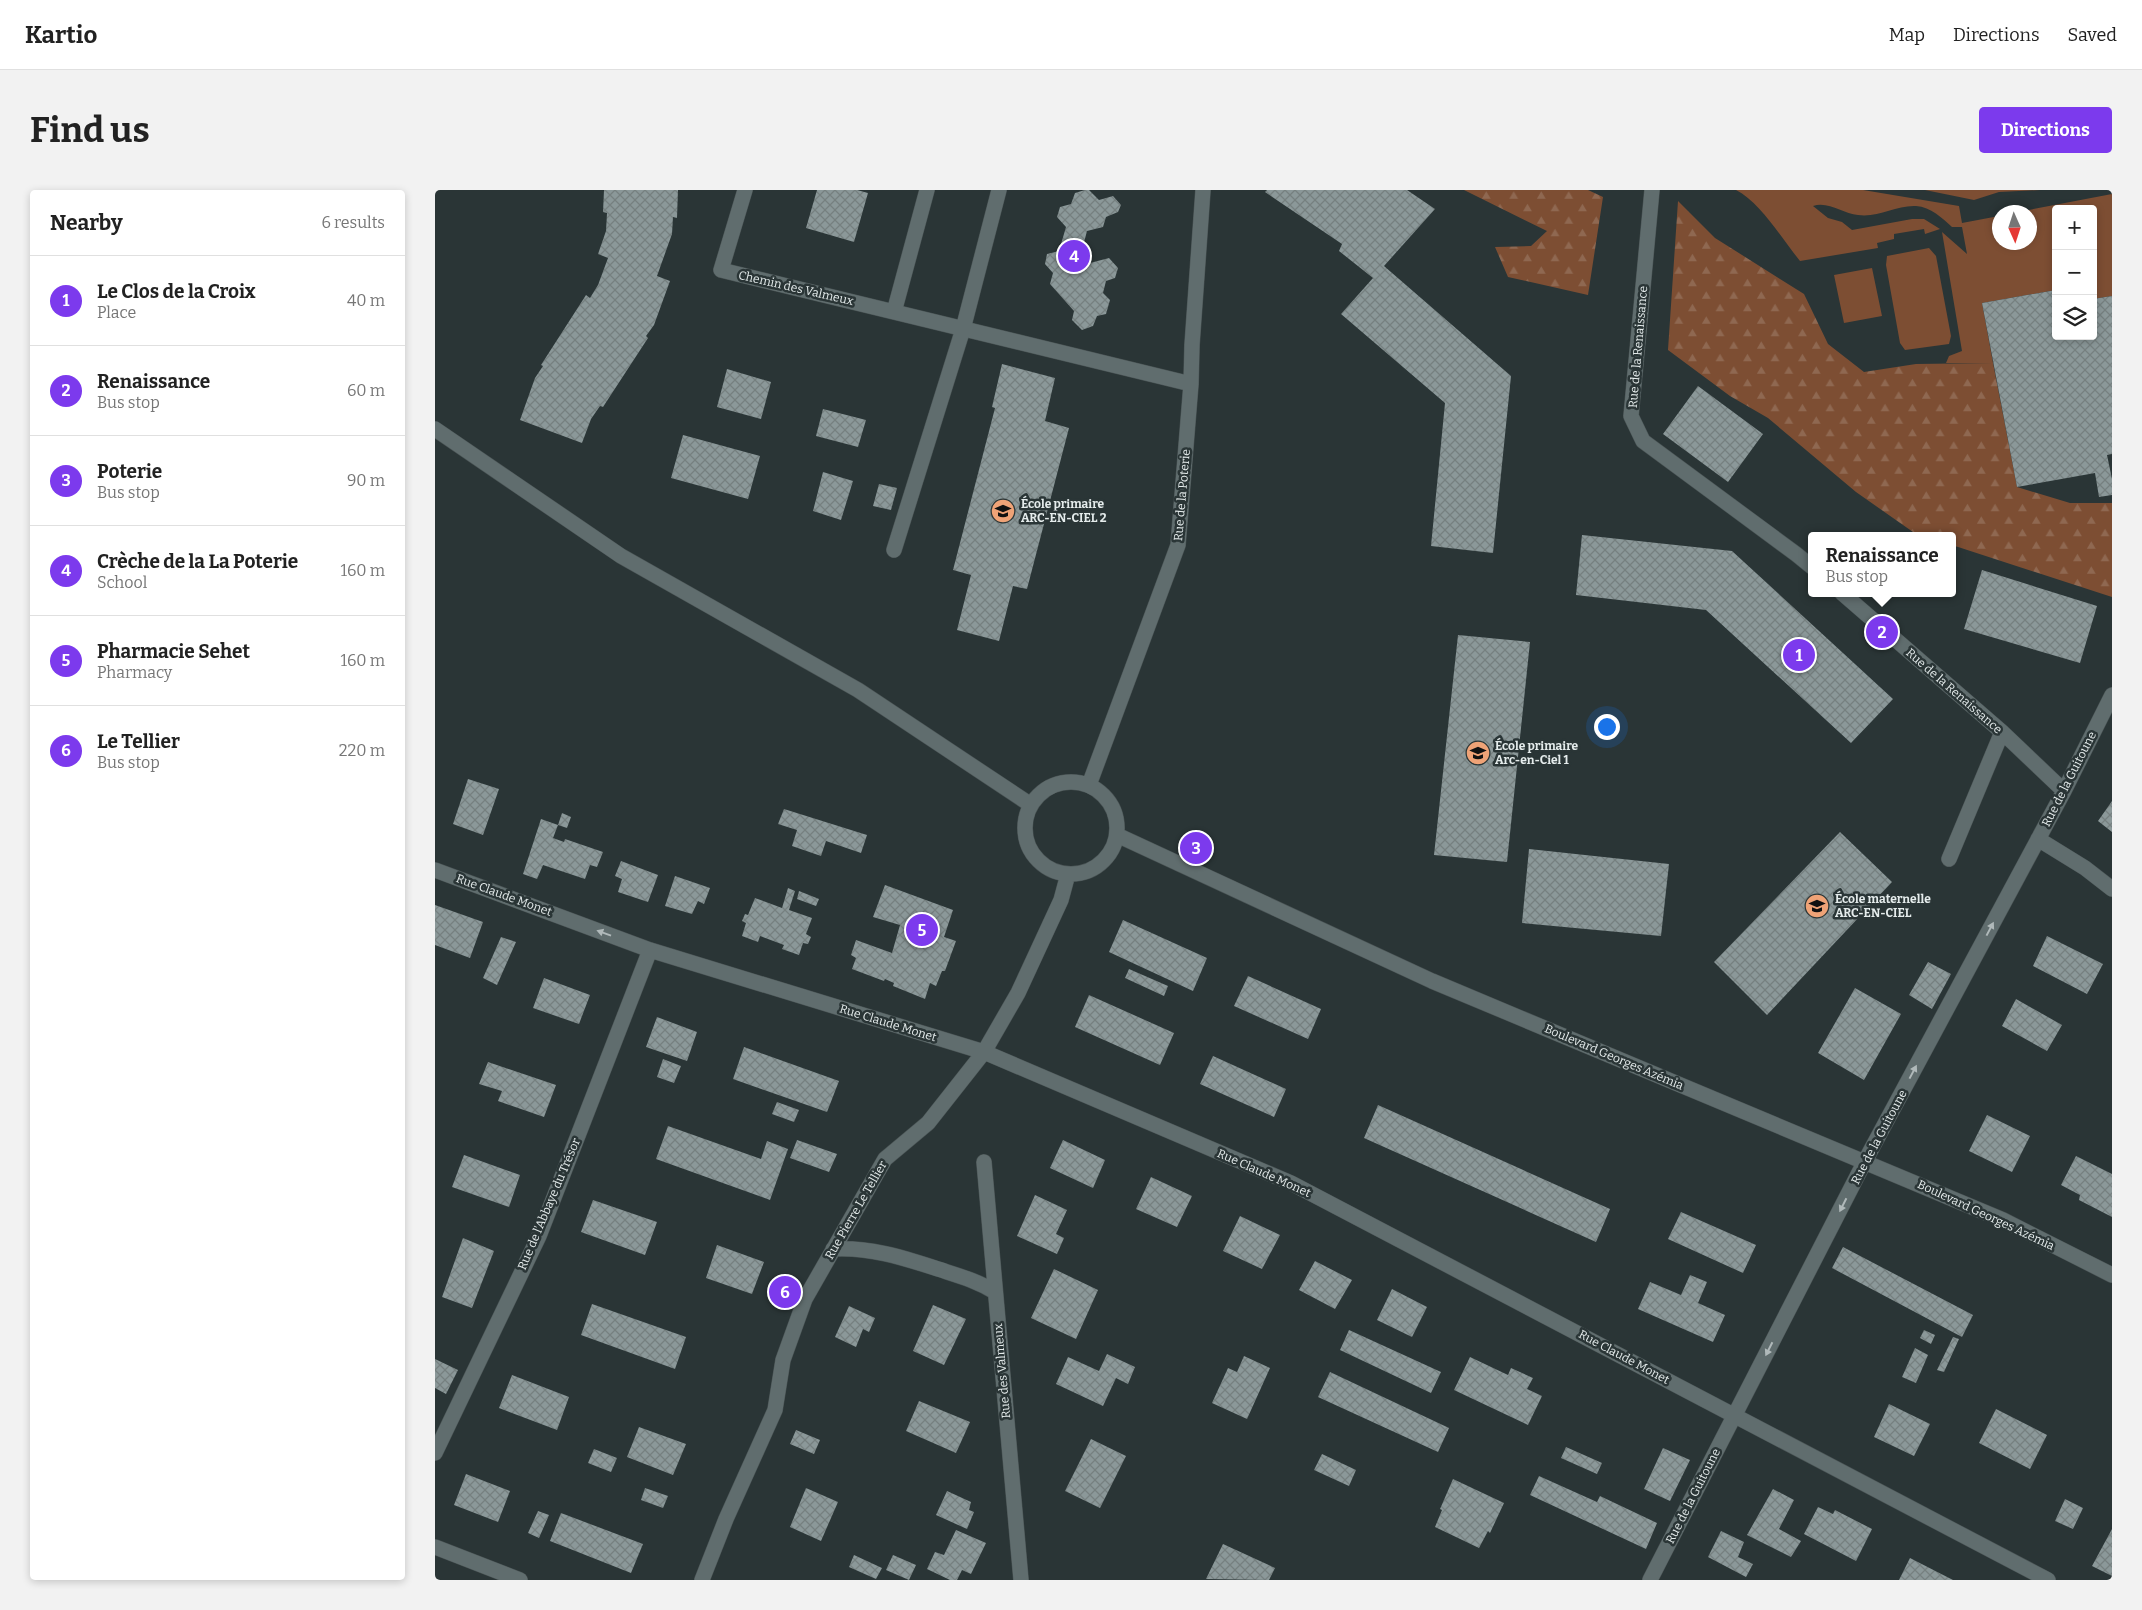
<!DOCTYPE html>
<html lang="en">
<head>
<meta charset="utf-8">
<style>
  body { margin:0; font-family:Bitter,serif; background:#f2f2f2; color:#222 }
  .controls { position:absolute; right:15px; top:15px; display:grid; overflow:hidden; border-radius:5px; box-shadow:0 2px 8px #0003 }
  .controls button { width:45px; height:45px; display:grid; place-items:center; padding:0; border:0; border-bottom:1px solid #e0e0e0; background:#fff; color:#222; font:25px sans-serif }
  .compass { position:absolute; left:1557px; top:15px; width:45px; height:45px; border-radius:50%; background:#fff; box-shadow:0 2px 8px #0003; rotate:177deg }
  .you { position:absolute; left:1171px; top:536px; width:18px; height:18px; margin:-12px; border:4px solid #fff; border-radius:50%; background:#1a73e8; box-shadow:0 0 0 8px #1a73e833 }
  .badge { display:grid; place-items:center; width:32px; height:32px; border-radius:50%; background:#7c3aed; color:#fff; font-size:16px; font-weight:700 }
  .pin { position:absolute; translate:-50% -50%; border:2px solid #fff; box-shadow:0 1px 5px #0006 }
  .popup { position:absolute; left:1373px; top:342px; width:148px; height:65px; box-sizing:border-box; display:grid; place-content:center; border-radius:5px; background:#fff; filter:drop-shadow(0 1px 4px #0005); font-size:16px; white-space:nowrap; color:#767676 }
  .popup b { font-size:19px; color:#222 }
  .popup::after { content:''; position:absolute; left:50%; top:100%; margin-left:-10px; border:10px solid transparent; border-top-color:#fff }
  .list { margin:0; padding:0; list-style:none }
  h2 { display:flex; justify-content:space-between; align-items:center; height:65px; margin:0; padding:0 20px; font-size:21px }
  h2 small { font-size:16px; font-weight:400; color:#767676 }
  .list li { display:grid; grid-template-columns:32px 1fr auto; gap:15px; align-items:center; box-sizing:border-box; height:90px; padding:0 20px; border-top:1px solid #e0e0e0 }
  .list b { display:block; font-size:19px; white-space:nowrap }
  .list p { margin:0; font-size:16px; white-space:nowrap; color:#767676 }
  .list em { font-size:16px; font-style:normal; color:#767676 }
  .icon { flex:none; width:28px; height:28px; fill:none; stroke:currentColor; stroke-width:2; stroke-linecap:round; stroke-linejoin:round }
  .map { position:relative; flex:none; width:1677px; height:1390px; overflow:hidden; border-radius:5px }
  header { display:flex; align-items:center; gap:30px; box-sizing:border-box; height:70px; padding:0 25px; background:#fff; border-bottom:1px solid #e0e0e0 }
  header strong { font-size:24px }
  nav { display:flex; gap:28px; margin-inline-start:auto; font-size:18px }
  .intro { display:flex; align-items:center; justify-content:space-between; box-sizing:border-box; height:120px; padding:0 30px }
  h1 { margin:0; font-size:35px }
  .button { padding:12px 22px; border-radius:5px; background:#7c3aed; color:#fff; font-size:18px; font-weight:700 }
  main { display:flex; gap:30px; padding:0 30px }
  aside { flex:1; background:#fff; border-radius:5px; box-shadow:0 2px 8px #0003 }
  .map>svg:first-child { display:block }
</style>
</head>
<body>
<header>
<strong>Kartio</strong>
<nav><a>Map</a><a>Directions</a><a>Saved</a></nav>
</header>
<div class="intro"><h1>Find us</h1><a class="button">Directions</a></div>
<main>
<aside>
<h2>Nearby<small>6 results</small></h2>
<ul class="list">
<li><span class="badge">1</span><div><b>Le Clos de la Croix</b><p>Place</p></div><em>40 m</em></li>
<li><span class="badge">2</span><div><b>Renaissance</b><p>Bus stop</p></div><em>60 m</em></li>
<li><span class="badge">3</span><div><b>Poterie</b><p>Bus stop</p></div><em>90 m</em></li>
<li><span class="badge">4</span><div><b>Crèche de la La Poterie</b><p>School</p></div><em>160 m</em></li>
<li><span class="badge">5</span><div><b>Pharmacie Sehet</b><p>Pharmacy</p></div><em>160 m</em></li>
<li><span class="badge">6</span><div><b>Le Tellier</b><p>Bus stop</p></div><em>220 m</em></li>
</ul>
</aside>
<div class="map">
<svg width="1677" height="1390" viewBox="0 0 1677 1390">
  <defs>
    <pattern id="forest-firs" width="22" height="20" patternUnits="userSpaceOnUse" patternTransform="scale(1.25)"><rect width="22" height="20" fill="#7d4e33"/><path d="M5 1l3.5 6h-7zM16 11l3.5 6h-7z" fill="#8f6851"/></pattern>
    <pattern id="building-cross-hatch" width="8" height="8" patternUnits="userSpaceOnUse" patternTransform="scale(1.25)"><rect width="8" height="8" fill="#8b9899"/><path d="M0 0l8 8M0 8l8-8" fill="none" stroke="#768080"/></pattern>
  </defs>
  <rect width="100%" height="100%" fill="#2a3536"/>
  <path fill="#7d4e33" d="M1301,0H1428L1524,16L1527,33L1564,26V52H1594V22H1583L1677,4V106L1658,109V19H1621V100L1547,113L1558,173H1511L1514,166L1527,161L1507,42L1532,64L1527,37H1517C1507,28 1496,17 1481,16C1461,15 1443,28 1423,25C1408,24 1394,11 1378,16L1393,28L1407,32L1417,40L1477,29H1489L1505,39L1490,44L1489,39L1459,44V49L1442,53L1443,58L1365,71C1347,49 1326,13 1301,0Z
    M1490,0H1605L1564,2L1539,10Z
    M1494,58L1501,66L1516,146L1514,154L1470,160L1465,153L1451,75L1452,66Z
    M1437,78L1447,126L1409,133L1399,85Z"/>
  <path fill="url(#forest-firs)" d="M1029,0H1153L1168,7L1153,105L1073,87L1060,57L1096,56L1112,41Z
    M1243,11L1280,48L1369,104L1393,154L1429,182L1481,174L1558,173L1582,297L1635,313H1677V407L1517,355V346H1489L1478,342L1421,302L1333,228L1295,206L1233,160Z"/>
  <path fill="url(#building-cross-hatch)" d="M169,0H243L242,28L238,27L237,44L222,86L235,91L219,135L211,146L213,148L168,217L165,216L156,229L147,253L85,230L100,188L108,176L106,175L151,105L155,108L163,95L173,68L163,64L171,41L172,23L168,22Z
    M382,0H422L433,3L419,52L371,38Z
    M650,0H654L664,10L678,6L686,15L683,22L671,27L668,37L652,41L646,64L655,73L674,68L683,78L680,88L671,91L668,103L675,110L671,124L662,126L658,136L647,140L637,130L639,121L615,94L618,83L610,74L612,64L624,61L631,37L622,27L625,17L636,14L640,3Z
    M832,0H972L1000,19L949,76L1076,186L1058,363L996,356L1010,213L906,124L938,88L904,61L907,54L830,2Z
    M1621,100V146H1658V109L1677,106V264L1672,265L1677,289V305L1664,307L1660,283L1582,297L1547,113Z
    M567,174L620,188L610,231L634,238L592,399L578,396L564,451L522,440L536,385L518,380L560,218L557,217Z
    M292,179L336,192L326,229L282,217Z
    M1263,196L1328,244L1293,292L1228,244Z
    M388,219L431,230L423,257L381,246Z
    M248,245L325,266L313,309L236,288Z
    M388,282L418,291L406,330L378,321Z
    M444,294L462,298L456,320L438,316Z
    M1147,345L1297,361L1458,509L1416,553L1271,420L1141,405Z
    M1547,380L1662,416L1645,473L1529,439Z
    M1023,445L1095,452L1072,672L999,665Z
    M33,589L64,599L48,645L18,634Z
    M1677,611V642L1663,631Z
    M349,619L432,645L426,663L391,651L386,666L357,656L362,640L343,634Z
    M127,623L136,627L132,638L123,635Z
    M106,629L123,635L118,648L129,652L130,649L168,662L162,677L155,675L150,689L108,675L102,689L88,684Z
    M1405,642L1457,692L1332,825L1279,772Z
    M1094,659L1234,674L1226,746L1087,733Z
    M186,671L223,685L213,712L183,702L187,689L180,686Z
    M240,686L275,698L269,714L263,711L257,724L230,716Z
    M450,695L518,720L509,747L521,751L510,781H507L501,796L495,793L490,809L458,796L459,793L450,789L449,791L417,779L421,768L416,765L421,750L457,763L465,735L438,727Z
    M353,698L360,701L354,720L377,728L371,744L376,747L373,754L368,753L364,765L347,759L349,755L325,746L323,752L307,746L311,733L307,731L310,724L313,725L320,708L347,718Z
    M364,701L384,709L381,716L362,709Z
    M0,715L48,732L35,768L0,755Z
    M688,730L772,768L758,801L674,762Z
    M1612,746L1668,774L1652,804L1598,776Z
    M66,747L81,752L62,795L48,788Z
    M1493,772L1516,784L1497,819L1474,805Z
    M694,779L733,796L729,806L690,788Z
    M813,786L886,819L873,849L799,816Z
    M109,788L155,805L144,834L98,818Z
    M1420,798L1466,824L1429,890L1383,863Z
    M654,805L739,843L725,875L640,837Z
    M1581,809L1627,835L1612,861L1567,836Z
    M222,827L262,842L252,871L211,857Z
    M309,857L404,891L392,922L298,889Z
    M778,866L851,899L839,927L765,894Z
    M228,869L246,876L239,893L222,887Z
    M53,872L121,895L109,927L63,911L67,901L44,894Z
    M342,912L364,920L359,932L337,924Z
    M943,915L1175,1019L1161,1052L929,948Z
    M1552,925L1595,946L1577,982L1534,961Z
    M233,936L326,969L332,951L353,959L335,1010L221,969Z
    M362,950L402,964L394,982L355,968Z
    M628,950L670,970L658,998L615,978Z
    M29,965L85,985L74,1017L17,997Z
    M1641,966L1677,984V1027L1644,1010L1645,1005L1626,995Z
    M716,987L757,1006L742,1037L701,1019Z
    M600,1005L632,1020L621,1044L629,1048L622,1064L582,1046Z
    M158,1010L222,1032L210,1065L146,1042Z
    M1246,1022L1321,1055L1308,1083L1233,1049Z
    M805,1026L845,1045L827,1079L788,1061Z
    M28,1048L59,1061L37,1118L7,1107Z
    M282,1055L329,1072L317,1104L271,1088Z
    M1408,1057L1538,1125L1527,1147L1397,1078Z
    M880,1071L917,1090L900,1119L864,1100Z
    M619,1079L663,1100L641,1149L596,1128Z
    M1255,1085L1272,1092L1263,1113L1290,1125L1278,1152L1203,1119L1215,1092L1246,1105Z
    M957,1099L992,1117L977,1147L942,1130Z
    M157,1114L251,1147L240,1179L146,1145Z
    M498,1115L531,1129L509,1175L478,1161Z
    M414,1116L440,1128L434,1142L428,1139L421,1157L400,1147Z
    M914,1140L1006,1182L996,1203L905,1160Z
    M1489,1140L1500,1145L1496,1154L1485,1148Z
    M1518,1147L1524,1149L1509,1182L1502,1180Z
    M1480,1158L1493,1165L1481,1193L1467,1187Z
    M672,1164L700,1177L693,1194L681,1188L668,1216L621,1194L633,1167L664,1181Z
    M809,1166L835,1178L812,1229L777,1213L793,1178L802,1182Z
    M1035,1167L1073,1185L1076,1178L1098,1188L1092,1199L1107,1206L1093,1235L1019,1200Z
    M0,1169L23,1180L11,1204L0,1198Z
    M895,1182L1014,1238L1003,1262L883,1207Z
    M77,1185L134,1207L122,1240L64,1218Z
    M484,1211L535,1232L521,1263L471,1241Z
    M1454,1214L1495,1234L1479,1266L1439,1247Z
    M1561,1219L1612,1245L1595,1279L1544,1253Z
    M204,1237L251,1254L238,1285L192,1267Z
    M361,1240L385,1250L379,1264L355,1254Z
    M656,1249L691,1266L665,1318L630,1301Z
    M1131,1257L1167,1273L1162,1284L1126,1268Z
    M1228,1258L1255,1270L1235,1311L1209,1299Z
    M159,1259L182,1268L176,1282L153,1273Z
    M887,1264L921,1280L914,1296L879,1280Z
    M31,1284L75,1301L63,1332L19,1315Z
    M1104,1286L1162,1312L1165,1306L1222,1333L1211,1359L1095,1305Z
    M1018,1289L1069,1313L1055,1343L1053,1341L1044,1358L1000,1337L1007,1320L1005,1319Z
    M210,1298L233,1306L228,1318L206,1310Z
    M371,1298L403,1312L386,1351L355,1337Z
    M1338,1299L1359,1310L1344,1339L1366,1351L1356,1367L1312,1345Z
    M512,1301L536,1312L534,1320L539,1322L532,1339L501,1325Z
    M1630,1309L1648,1318L1638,1339L1620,1331Z
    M1383,1317L1398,1324L1400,1320L1437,1339L1421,1371L1369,1344Z
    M103,1321L114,1325L104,1348L93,1343Z
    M126,1323L208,1354L196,1383L115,1351Z
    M1677,1339V1386L1657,1376Z
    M521,1340L551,1353L536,1384L527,1380L522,1390H515L492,1379L500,1362L509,1365Z
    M1286,1341L1309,1352L1303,1367L1318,1374L1311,1387L1273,1367Z
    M788,1354L840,1378L834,1390L771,1389Z
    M419,1365L447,1378L441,1389L414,1377Z
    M458,1365L481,1375L474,1390L451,1380Z
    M1475,1368L1518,1390H1464Z"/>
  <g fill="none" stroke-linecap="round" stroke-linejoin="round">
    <g stroke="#495354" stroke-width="16">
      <path id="minor" d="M310,0L286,80L756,194
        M1217,0L1196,226L1208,251L1361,364L1377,377
        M459,122L492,0
        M0,239L186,366L423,500L596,615
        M459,360L528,139L564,0
        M1407,403L1567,542L1629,601
        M590 638a46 46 0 1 1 92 0a46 46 0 1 1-92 0Z
        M654,595L743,355L756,194L757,155L768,0
        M682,645L997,791L1568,1030L1677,1085
        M1603,649L1650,678L1677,699
        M1514,669L1567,542
        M0,680L215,760L549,862L856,993L1613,1390
        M549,972L586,1390
        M398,1059C434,1057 466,1067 500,1078C521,1085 541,1090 560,1102
        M0,1263L104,1046L215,760
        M0,1357L85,1390
        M267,1390L291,1329L340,1220L348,1170L370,1109L450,969L493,933L549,862L583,803L626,710L633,684
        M1215,1390L1430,971L1629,601L1677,505"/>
    </g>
    <use href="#minor" stroke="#606d6e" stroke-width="15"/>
  </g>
  <defs><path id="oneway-solid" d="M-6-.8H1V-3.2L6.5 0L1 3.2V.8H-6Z" transform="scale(1.25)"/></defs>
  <g fill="#b0b9ba">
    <use href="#oneway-solid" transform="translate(1555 739) rotate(-62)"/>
    <use href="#oneway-solid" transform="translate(169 743) rotate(-160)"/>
    <use href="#oneway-solid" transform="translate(1478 882) rotate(-62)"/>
    <use href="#oneway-solid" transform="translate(1408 1015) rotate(117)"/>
    <use href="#oneway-solid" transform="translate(1334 1159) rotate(117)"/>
  </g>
  <defs>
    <g id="school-disc" transform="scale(1.25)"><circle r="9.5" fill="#efa377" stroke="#2a3536"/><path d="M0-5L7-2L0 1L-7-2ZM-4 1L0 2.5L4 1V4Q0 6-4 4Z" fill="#111"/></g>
  </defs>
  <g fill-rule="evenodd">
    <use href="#school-disc" x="568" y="321"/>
    <use href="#school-disc" x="1043" y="563"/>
    <use href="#school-disc" x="1382" y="716"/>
  </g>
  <g text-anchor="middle" stroke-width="5" stroke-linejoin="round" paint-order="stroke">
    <g font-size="12" fill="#e5ecec" stroke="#2a3536">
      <text transform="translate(361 98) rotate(13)" y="4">Chemin des Valmeux</text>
      <text transform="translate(1203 157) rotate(-85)" y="4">Rue de la Renaissance</text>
      <text transform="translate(747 305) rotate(-85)" y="4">Rue de la Poterie</text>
      <text transform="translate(1519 501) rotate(41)" y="4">Rue de la Renaissance</text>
      <text transform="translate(1634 589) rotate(-63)" y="4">Rue de la Guitoune</text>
      <text transform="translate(69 705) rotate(20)" y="4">Rue Claude Monet</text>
      <text transform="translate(453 833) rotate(17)" y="4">Rue Claude Monet</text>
      <text transform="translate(1179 867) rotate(23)" y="4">Boulevard Georges Azémia</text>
      <text transform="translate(1444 947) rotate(-62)" y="4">Rue de la Guitoune</text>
      <text transform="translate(829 983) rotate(24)" y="4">Rue Claude Monet</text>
      <text transform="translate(114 1014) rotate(-67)" y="4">Rue de l'Abbaye du Trésor</text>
      <text transform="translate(421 1020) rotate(-60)" y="4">Rue Pierre Le Tellier</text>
      <text transform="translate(1551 1025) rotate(25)" y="4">Boulevard Georges Azémia</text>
      <text transform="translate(1189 1167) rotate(28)" y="4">Rue Claude Monet</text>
      <text transform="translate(567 1181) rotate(-95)" y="4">Rue des Valmeux</text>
      <text transform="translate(1258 1306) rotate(-63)" y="4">Rue de la Guitoune</text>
    </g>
    <g font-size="12" font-weight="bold" fill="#e5ecec" stroke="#2a3536" text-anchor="start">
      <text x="586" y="318">École primaire<tspan x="586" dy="14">ARC-EN-CIEL 2</tspan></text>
      <text x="1060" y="560">École primaire<tspan x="1060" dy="14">Arc-en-Ciel 1</tspan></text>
      <text x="1400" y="713">École maternelle<tspan x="1400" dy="14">ARC-EN-CIEL</tspan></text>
    </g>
  </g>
</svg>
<div class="controls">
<button>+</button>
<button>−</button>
<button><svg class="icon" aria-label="layers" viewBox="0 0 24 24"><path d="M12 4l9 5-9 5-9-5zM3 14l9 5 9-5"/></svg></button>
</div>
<svg class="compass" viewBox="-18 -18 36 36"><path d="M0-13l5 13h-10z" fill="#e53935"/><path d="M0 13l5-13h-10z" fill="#767676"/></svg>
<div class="you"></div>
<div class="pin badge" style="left:1364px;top:465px">1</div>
<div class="pin badge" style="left:1447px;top:442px">2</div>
<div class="popup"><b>Renaissance</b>Bus stop</div>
<div class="pin badge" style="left:761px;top:658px">3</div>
<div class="pin badge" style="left:639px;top:66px">4</div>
<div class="pin badge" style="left:487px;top:740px">5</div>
<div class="pin badge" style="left:350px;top:1102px">6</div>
</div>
</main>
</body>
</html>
